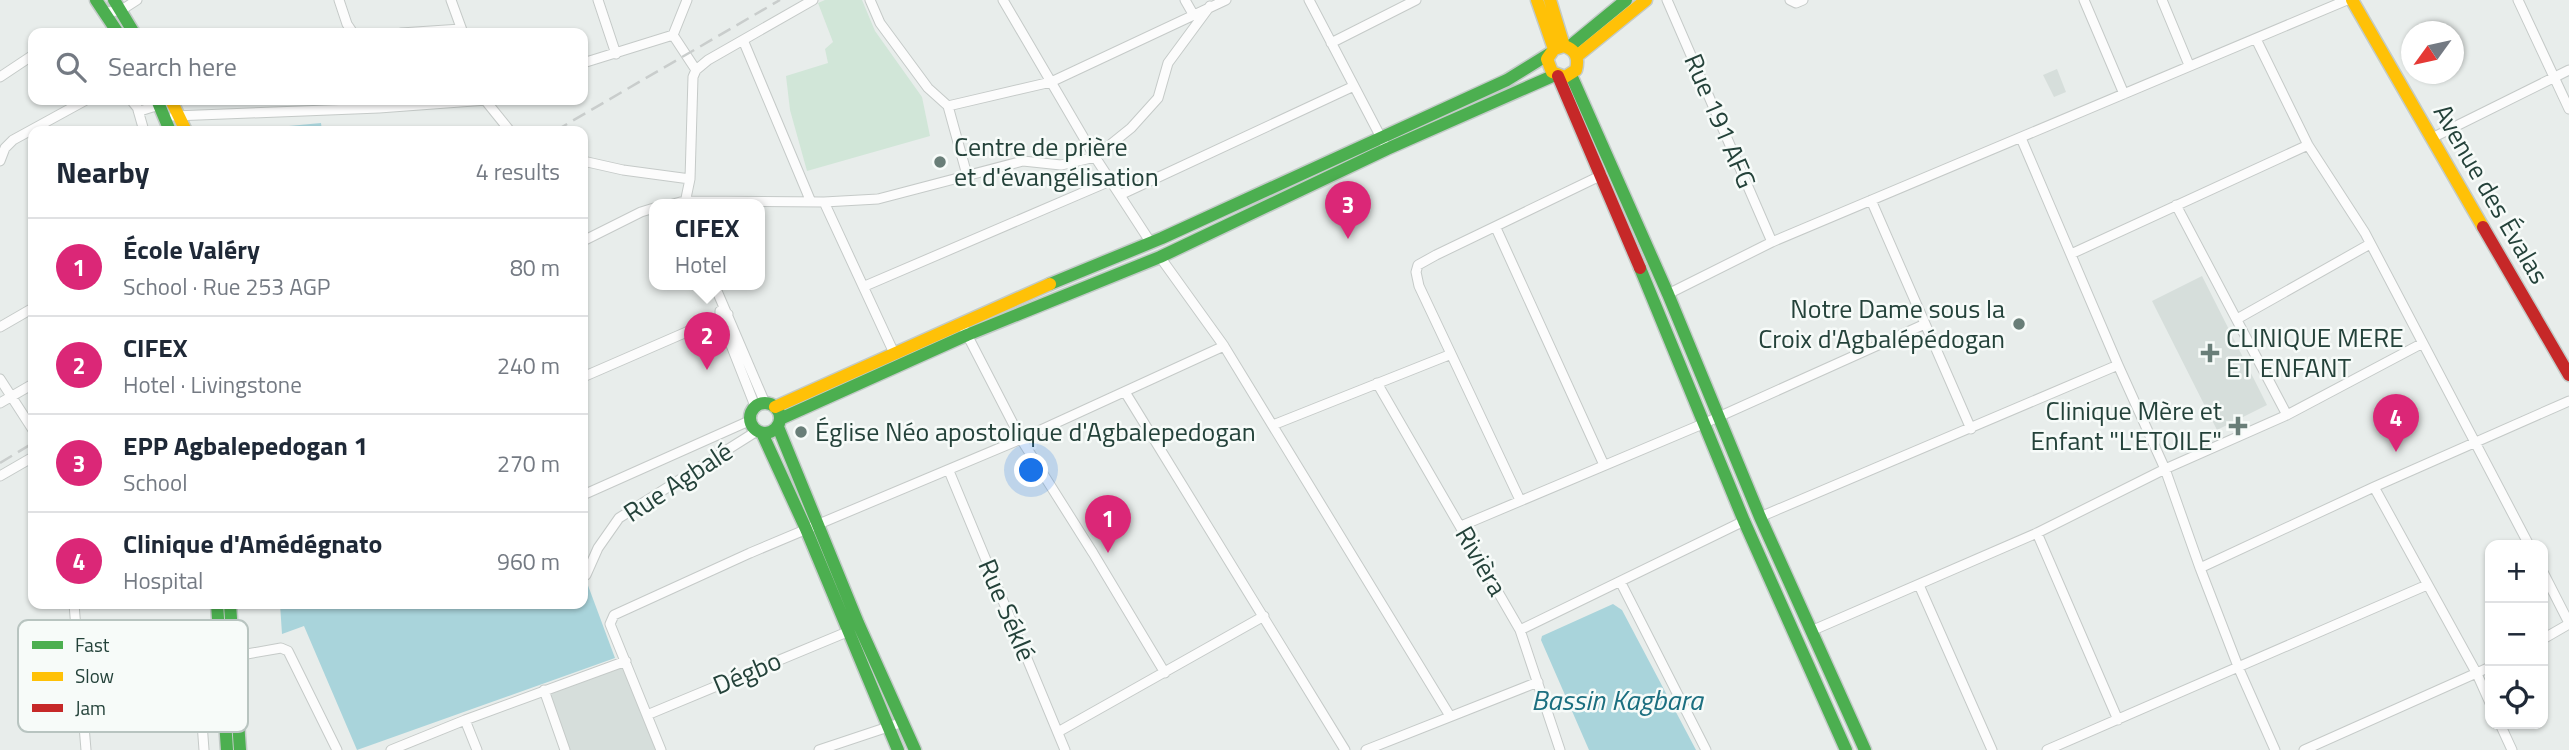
<!DOCTYPE html>
<html lang="en">
<head>
<meta charset="utf-8">
<style>
  body { margin:0; font-family:"Titillium Web",sans-serif; background:#f2f2f3; color:#1f2937 }
  .controls { position:absolute; right:21px; bottom:21px; display:grid; overflow:hidden; border-radius:14px; box-shadow:0 2px 5px #0004 }
  .controls button { width:63px; height:63px; display:grid; place-items:center; padding:0; border:0; border-bottom:2px solid #e0e1e3; background:#fff; color:#1f2937; font:35px sans-serif }
  .compass { position:absolute; left:2401px; top:21px; width:63px; height:63px; border-radius:50%; background:#fff; box-shadow:0 2px 5px #0004; rotate:237deg }
  .you { position:absolute; left:1032px; top:471px; width:24px; height:24px; margin:-18px; border:5px solid #fff; border-radius:50%; background:#1a73e8; box-shadow:0 0 0 10px #1a73e833 }
  .badge { display:grid; place-items:center; width:46px; height:46px; border-radius:50%; background:#db2777; color:#fff; font-size:23px; font-weight:700 }
  .pin { position:absolute; translate:-50% -58px; filter:drop-shadow(0 2px 4px #0008) }
  .pin::after { content:''; position:absolute; top:37px; width:24px; height:21px; background:inherit; clip-path:polygon(0 0,100% 0,50% 100%) }
  .popup { position:absolute; left:649px; top:199px; width:116px; height:91px; box-sizing:border-box; display:grid; place-content:center; border-radius:14px; background:#fff; filter:drop-shadow(0 2px 5px #0005); font-size:23px; white-space:nowrap; color:#747a83 }
  .popup b { font-size:26px; color:#1f2937 }
  .popup::after { content:''; position:absolute; left:50%; top:100%; margin-left:-14px; border:14px solid transparent; border-top-color:#fff }
  .list { margin:0; padding:0; list-style:none }
  h2 { display:flex; justify-content:space-between; align-items:center; height:91px; margin:0; padding:0 28px; font-size:30px }
  h2 small { font-size:23px; font-weight:400; color:#747a83 }
  .list li { display:grid; grid-template-columns:46px 1fr auto; gap:21px; align-items:center; box-sizing:border-box; height:98px; padding:0 28px; border-top:2px solid #e0e1e3 }
  .list b { display:block; font-size:26px; white-space:nowrap }
  .list p { margin:0; font-size:23px; white-space:nowrap; color:#747a83 }
  .list em { font-size:23px; font-style:normal; color:#747a83 }
  .icon { flex:none; width:38px; height:38px; fill:none; stroke:currentColor; stroke-width:2; stroke-linecap:round; stroke-linejoin:round }
  .map { position:relative; flex:none; width:2569px; height:750px; overflow:hidden }
  .search { position:absolute; background:#fff; box-shadow:0 2px 5px #0004; left:28px; top:28px; width:560px; height:77px; display:flex; align-items:center; gap:18px; box-sizing:border-box; padding:0 24px; border-radius:14px; color:#747a83; font-size:26px }
  .panel { position:absolute; background:#fff; box-shadow:0 2px 5px #0004; left:28px; top:126px; width:560px; height:483px; border-radius:14px }
  .map>svg:first-child { display:block }
</style>
</head>
<body>
<div class="map">
<svg width="2569" height="750" viewBox="0 0 2569 750">
  <rect width="100%" height="100%" fill="#e8edeb"/>
  <path fill="#d6dedb" d="M2057,69L2066,92L2054,97L2043,75Z
    M2202,276L2267,405L2217,430L2152,301Z
    M624,666L657,750H570L549,692Z"/>
  <path fill="#d1e6d8" d="M825,0H862L875,31L922,97L930,136L807,171L790,110L786,76L828,63L825,49L833,42L818,3Z"/>
  <path fill="#a9d4db" d="M321,123L322,131H236Z
    M583,572L615,658L357,750L304,626L282,634L280,604H583Z
    M1613,604L1622,610L1696,750H1589L1541,640L1542,636Z"/>
  <g fill="none" stroke-linecap="round" stroke-linejoin="round">
    <g stroke="#c5cac8" stroke-width="11">
      <path id="street" d="M339,0L347,24L353,33
        M451,0L463,33
        M598,0L616,54
        M870,0L880,23L928,88L948,106L967,175
        M1003,0L1095,157L1151,243
        M1185,0L1193,14
        M1309,0L1387,149
        M1667,0L1772,242
        M1790,0L1796,3L1803,0
        M2084,0L2124,94
        M2162,0L2189,65
        M2518,0L2569,109
        M104,12L120,11L137,0
        M401,33L461,29
        M673,35L696,70
        M2256,39L2308,145L2365,233L2529,545
        M743,40L811,202
        M1331,43L1416,0
        M583,63L673,35L687,0
        M0,77L33,55
        M131,100L140,111L159,105
        M485,100L510,131
        M948,106L1051,82L1226,0
        M138,110L144,131
        M174,116L379,108L487,100
        M2021,138L2118,365L2165,469L2200,568L2239,669L2275,750
        M2432,138L2569,70
        M0,161L5,148L13,140L86,100
        M583,161L623,170L690,179
        M1120,195L1354,86
        M1871,200L1971,429
        M824,202L894,353
        M685,203L690,179L693,77L696,70L708,60L813,0
        M673,204L684,201L824,202L878,199L1023,161L1061,165L1095,157L1131,128L1158,98L1168,63L1210,6
        M2176,205L2287,415
        M1496,228L1604,465
        M583,241L641,212L654,208
        M2071,254L2308,145
        M1160,257L1224,346L1450,716
        M714,284L765,403
        M865,286L1110,181
        M1668,294L1772,242L2347,0
        M720,311V317L755,406
        M2237,319L2370,244
        M961,323L1021,439L1093,553L1165,673
        M0,327L33,308
        M583,377L728,314
        M0,379L33,430
        M1377,383L1520,630L1560,750
        M1125,392L1345,750
        M0,403L33,384
        M1273,425L1449,355
        M949,471L1065,750
        M0,476L33,457
        M2374,487L2477,674L2490,703
        M583,495L749,421
        M1520,500L1419,286L1416,272L1418,265L1436,255L1602,175
        M1760,517L2118,365
        M1461,526L1705,423L1925,324
        M2037,533L2118,720
        M2200,568L2374,487L2569,401
        M2543,572L2569,623
        M586,575L598,548L619,518L757,431
        M1621,583L1706,750
        M1919,585L1992,750
        M74,604L86,750
        M1520,630L1744,521
        M1811,631L2037,533L2165,469L2287,415L2421,344
        M2543,639L2569,624
        M230,657L281,648L288,651L337,750
        M193,664L196,699
        M544,690L565,750
        M82,708L196,699L201,709L204,750
        M647,715L847,632
        M465,720L477,750
        M2500,724L2512,750
        M1058,732L1264,616
        M391,750L465,720L626,661
        M661,750L610,624L614,615L750,553L1021,439L1224,346
        M819,750L903,722
        M1366,750L1538,682
        M2047,750L2427,585
        M2304,750L2490,667"/>
    </g>
    <g stroke="#c3cbc8" stroke-width="15">
      <path id="fast" d="M96,0L118,33
        M114,0L134,33
        M1569,47L1626,0
        M1571,75L1668,294L1760,517L1865,750
        M157,100L170,131
        M1640,268L1744,521L1846,750
        M1050,284L1162,238L1507,80L1549,54
        M750 418a15 15 0 1 1 30 0a15 15 0 1 1-30 0Z
        M780,419L967,335L1160,257L1387,149L1555,75
        M778,427L858,623L915,750
        M762,433L806,529L898,750
        M217,604L227,750
        M230,604L240,750"/>
    </g>
    <g stroke="#c3cbc8" stroke-width="15">
      <path id="slow" d="M1537,0L1554,49
        M1550,0L1564,46C1576,50 1579,58 1576,70L1565,77L1552,72L1547,59L1554,49L1564,46
        M2352,0L2483,227
        M1577,56L1646,0
        M171,100L186,131
        M775,407L1050,284"/>
    </g>
    <g stroke="#c3cbc8" stroke-width="15">
      <path id="jam" d="M1558,76L1640,268
        M2483,227L2569,375"/>
    </g>
    <use href="#street" stroke="#fcfcfc" stroke-width="9"/>
    <use href="#fast" stroke="#4caf50" stroke-width="12"/>
    <use href="#slow" stroke="#ffc107" stroke-width="12"/>
    <use href="#jam" stroke="#c62828" stroke-width="12"/>
    <path stroke="#c9cdcc" stroke-width="2.5" stroke-dasharray="14 7" stroke-linecap="butt" d="M555,131L780,0
      M0,463L33,443"/>
  </g>
  <g fill="#697e78" stroke="#f7fbf9" stroke-width="2.5">
    <circle cx="940" cy="162" r="7"/>
    <circle cx="2019" cy="324" r="7"/>
    <path d="M2206.5 342.5h7v7h7v7h-7v7h-7v-7h-7v-7h7z"/>
    <path d="M2234.5 415.5h7v7h7v7h-7v7h-7v-7h-7v-7h7z"/>
    <circle cx="801" cy="432" r="7"/>
  </g>
  <g text-anchor="middle" stroke-width="5" stroke-linejoin="round" paint-order="stroke">
    <g font-size="26" fill="#24423a" stroke="#f7fbf9">
      <text transform="translate(1720 121) rotate(67)" y="9">Rue 191 AFG</text>
      <text transform="translate(2491 194) rotate(60)" y="9">Avenue des Évalas</text>
      <text transform="translate(678 482) rotate(-33)" y="9">Rue Agbalé</text>
      <text transform="translate(1481 561) rotate(60)" y="9">Rivièra</text>
      <text transform="translate(1007 610) rotate(67)" y="9">Rue Séklé</text>
      <text transform="translate(747 673) rotate(-23)" y="9">Dégbo</text>
    </g>
    <g font-size="26" fill="#24423a" stroke="#f7fbf9" text-anchor="start">
      <text x="954" y="156">Centre de prière<tspan x="954" dy="30">et d'évangélisation</tspan></text>
      <text x="2005" y="318" text-anchor="end">Notre Dame sous la<tspan x="2005" dy="30">Croix d'Agbalépédogan</tspan></text>
      <text x="2226" y="347">CLINIQUE MERE<tspan x="2226" dy="30">ET ENFANT</tspan></text>
      <text x="2222" y="420" text-anchor="end">Clinique Mère et<tspan x="2222" dy="30">Enfant "L'ETOILE"</tspan></text>
      <text x="815" y="441">Église Néo apostolique d'Agbalepedogan</text>
    </g>
    <g font-size="28" font-style="italic" fill="#1c6f80" stroke="#f7fbf9">
      <text x="1617" y="710">Bassin Kagbara</text>
    </g>
  </g>
  <rect x="18" y="620" width="230" height="112" rx="10" fill="#f7fbf9" stroke="#b8c4c0" stroke-width="2"/>
  <rect x="32" y="641" width="31" height="8" fill="#4caf50"/>
  <rect x="32" y="672" width="31" height="9" fill="#ffc107"/>
  <rect x="32" y="704" width="31" height="8" fill="#c62828"/>
  <g font-size="19" fill="#24423a">
    <text x="75" y="652">Fast</text>
    <text x="75" y="683">Slow</text>
    <text x="75" y="715">Jam</text>
  </g>
</svg>
<div class="controls">
<button>+</button>
<button>−</button>
<button><svg class="icon" aria-label="locate" viewBox="0 0 24 24"><circle cx="12" cy="12" r="6"/><path d="M12 2v4M12 18v4M2 12h4M18 12h4"/></svg></button>
</div>
<svg class="compass" viewBox="-18 -18 36 36"><path d="M0-13l5 13h-10z" fill="#e53935"/><path d="M0 13l5-13h-10z" fill="#747a83"/></svg>
<div class="you"></div>
<div class="pin badge" style="left:1108px;top:553px">1</div>
<div class="pin badge" style="left:707px;top:370px">2</div>
<div class="popup"><b>CIFEX</b>Hotel</div>
<div class="pin badge" style="left:1348px;top:239px">3</div>
<div class="pin badge" style="left:2396px;top:452px">4</div>
<div class="search"><svg class="icon" aria-label="search" viewBox="0 0 24 24"><circle cx="10" cy="10" r="6"/><path d="M15 15l6 6"/></svg>Search here</div>
<section class="panel">
<h2>Nearby<small>4 results</small></h2>
<ul class="list">
<li><span class="badge">1</span><div><b>École Valéry</b><p>School · Rue 253 AGP</p></div><em>80 m</em></li>
<li><span class="badge">2</span><div><b>CIFEX</b><p>Hotel · Livingstone</p></div><em>240 m</em></li>
<li><span class="badge">3</span><div><b>EPP Agbalepedogan 1</b><p>School</p></div><em>270 m</em></li>
<li><span class="badge">4</span><div><b>Clinique d'Amédégnato</b><p>Hospital</p></div><em>960 m</em></li>
</ul>
</section>
</div>
</body>
</html>
